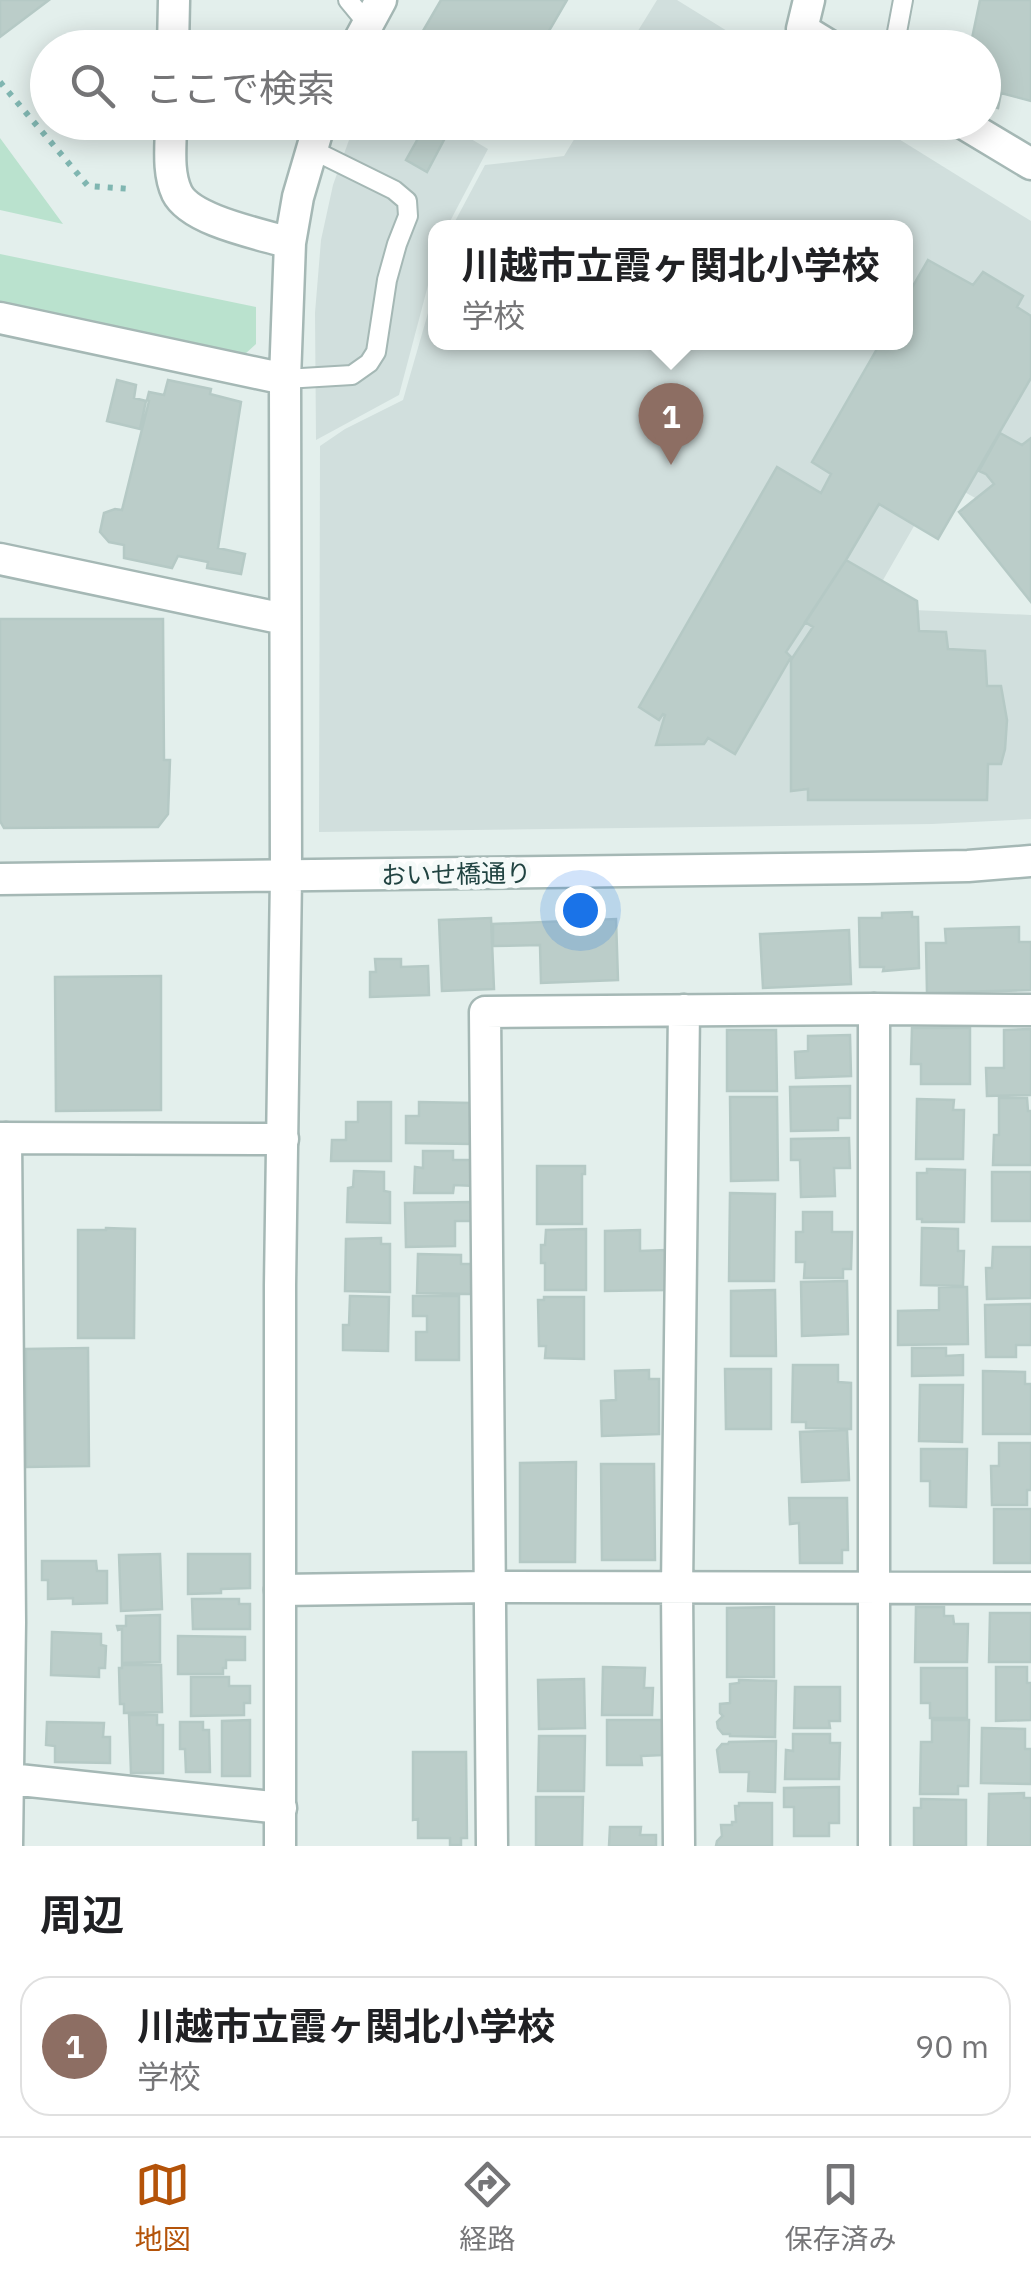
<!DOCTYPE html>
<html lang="ja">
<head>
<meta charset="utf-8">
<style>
  body { margin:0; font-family:"IBM Plex Sans","Noto Sans JP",sans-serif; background:#f2f2f2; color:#202124 }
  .you { position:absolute; left:580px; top:910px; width:35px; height:35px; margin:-25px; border:8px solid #fff; border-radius:50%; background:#1a73e8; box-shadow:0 0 0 15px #1a73e833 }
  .badge { display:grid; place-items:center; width:65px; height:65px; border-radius:50%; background:#b45309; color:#fff; font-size:32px; font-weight:700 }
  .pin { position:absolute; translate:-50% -82px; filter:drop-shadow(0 2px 5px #0008) }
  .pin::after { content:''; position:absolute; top:52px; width:35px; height:30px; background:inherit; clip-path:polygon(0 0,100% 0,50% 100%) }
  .popup { position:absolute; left:428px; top:220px; width:485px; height:130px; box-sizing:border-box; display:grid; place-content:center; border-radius:20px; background:#fff; filter:drop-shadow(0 2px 8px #0005); font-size:32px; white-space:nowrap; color:#757577 }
  .popup b { font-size:38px; color:#202124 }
  .popup::after { content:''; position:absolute; left:50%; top:100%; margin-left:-20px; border:20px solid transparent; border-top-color:#fff }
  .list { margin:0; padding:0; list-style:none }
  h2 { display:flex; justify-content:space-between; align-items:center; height:130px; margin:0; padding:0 40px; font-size:42px }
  h2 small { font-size:32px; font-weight:400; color:#757577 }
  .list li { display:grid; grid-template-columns:65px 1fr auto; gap:30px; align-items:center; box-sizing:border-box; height:140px; margin:0 20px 20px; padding:0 20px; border:2px solid #e0e0e0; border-radius:30px }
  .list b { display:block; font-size:38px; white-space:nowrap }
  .list p { margin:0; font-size:32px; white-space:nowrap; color:#757577 }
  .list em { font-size:32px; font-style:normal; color:#757577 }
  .icon { flex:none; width:55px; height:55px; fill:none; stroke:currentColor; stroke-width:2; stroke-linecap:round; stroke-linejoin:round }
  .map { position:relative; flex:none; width:1031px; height:1846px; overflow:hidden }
  .search { position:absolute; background:#fff; box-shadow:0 5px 25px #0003; left:30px; right:30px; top:30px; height:110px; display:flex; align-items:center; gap:25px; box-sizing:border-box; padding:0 35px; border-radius:55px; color:#757577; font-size:38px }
  .sheet { height:290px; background:#fff }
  nav { display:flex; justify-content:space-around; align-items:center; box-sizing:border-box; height:140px; border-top:2px solid #e0e0e0; background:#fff; font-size:28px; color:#757577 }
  nav a { display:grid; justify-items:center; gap:5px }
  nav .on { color:#b45309 }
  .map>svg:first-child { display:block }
</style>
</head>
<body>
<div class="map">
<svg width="1031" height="1846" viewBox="0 0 1031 1846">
  <rect width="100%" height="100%" fill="#e3efec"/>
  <path fill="#d1dfdd" d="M657,0H677L753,47H628Z
    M355,123H444L488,149L447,227L436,228V255L399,395L316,440L315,313L321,240L333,185Z
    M584,123H873L1031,221V450L997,510L941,479L867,608L1031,615V819L932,824L319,832L320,446L345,429L403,400L436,285V342H906V228L452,227L485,165L564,156Z"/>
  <path fill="#bae2ce" d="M0,138L63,224L0,210Z
    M0,254L256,307V344L245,354L0,304Z"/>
  <path fill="#bbcdc9" stroke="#b5c9c5" stroke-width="2.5" d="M0,0H49L0,37Z
    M441,0H567L539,48H413Z
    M980,0H1031V101L1001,93L998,108L984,105V48H970Z
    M425,126L445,138L427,172L406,160Z
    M928,260L973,285L983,272L1023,296L1017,307L1031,316V378L938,539L879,504L846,560L786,652L791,657L735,754L708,738L704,744L656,745L665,715L663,714L659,720L639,707L777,467L821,493L831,474L812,462L881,342H906V298Z
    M117,380L136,385L134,398L146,401L140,429L107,421Z
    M168,380L211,389L210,394L241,402L218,548L245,554L241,574L207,568L208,562L178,556L172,568L124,558V545L109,542L100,532L104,513L115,509L122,510L149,401L147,400L149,392L164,395Z
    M1000,433L1022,445L1031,438V602L959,512L994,484L986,474L979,471Z
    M846,560L917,601L919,631L946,632L948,649L985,651L987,686H1001L1007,720L1005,749L1001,764H988L987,800H808V789L791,791V660L813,627L805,622Z
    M0,619H163L164,760H170L168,814L158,827L4,828L0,821Z
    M912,912V917H918L919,968L883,971L884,967H860L859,918H882V913Z
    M491,918L494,989L442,991L439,920Z
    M616,919L618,980L541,983L540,945L493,946V924Z
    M1019,927V942H1031V990L927,993L926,943H946L945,929Z
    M849,930L851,984L763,988L760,934Z
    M375,959H401V967L428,966L429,995L370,997V972H376Z
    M161,976V1110L56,1111L55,977Z
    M912,1028H970V1084H921V1064H911Z
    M1031,1029V1095L987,1096L986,1068H1004V1030Z
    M727,1030H776L777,1091H727Z
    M850,1035L851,1076L796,1078L795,1052L808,1051V1036Z
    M850,1086V1118H838V1130L791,1131L790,1087Z
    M730,1097H777L778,1180L731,1181Z
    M999,1098H1027L1028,1111H1031V1165H993L994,1135H999Z
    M917,1099L954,1100L953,1110H964L963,1159H916Z
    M358,1102H391V1161H331L332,1140H346V1122H358Z
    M419,1102L473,1103L472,1144L406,1143V1116H419Z
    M849,1138L850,1168H834L835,1196L801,1197L800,1160H791V1139Z
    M423,1151H453V1160H474V1186L454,1185L453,1193H414L415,1167L423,1168Z
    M537,1166H585V1174H582V1224H537Z
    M927,1169L965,1170L964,1222H922V1219H917V1173H927Z
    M354,1171L384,1172V1191L390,1192V1223L347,1222L348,1188L353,1187Z
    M992,1172H1031V1221H992Z
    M730,1193L775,1194L774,1281H729Z
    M471,1202L472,1221H455V1246L406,1247L405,1203Z
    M803,1212H832V1232H852L851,1269H843V1278H804L805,1262H796V1232H803Z
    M106,1228L135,1229L134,1338H78V1230H106Z
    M922,1228L958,1229V1251H964L963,1286L921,1285Z
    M586,1229V1290H545V1263H541V1245H545L546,1230Z
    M640,1230V1251L666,1250V1290L605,1291V1231Z
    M381,1238V1244H390V1292L345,1291L346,1239Z
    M993,1247H1031V1298L987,1299L986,1268H992Z
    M418,1254L461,1255V1264H473L472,1294L417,1293Z
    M847,1281L848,1334L802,1336L801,1282Z
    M939,1287H967L968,1344L898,1345V1311L939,1310Z
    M775,1290L776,1356H731V1291Z
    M350,1296L389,1297L388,1351L343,1350V1325H349Z
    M413,1296H459V1360H416V1332H427V1316H413Z
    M544,1297H584V1359L545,1358L546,1346H539L538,1300H544Z
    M1031,1304V1345H1016V1357H986L985,1305Z
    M88,1348L89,1466L26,1467V1349Z
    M912,1348H946V1356L963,1355V1375L912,1376Z
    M793,1365H838V1382L851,1383V1429L806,1428V1422H792Z
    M725,1369H771V1429H726Z
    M649,1370V1379H659V1434L602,1436L601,1401L616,1400L615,1371Z
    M983,1371L1025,1372V1384H1031V1434H983Z
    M920,1385H963L962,1442L919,1441Z
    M847,1430L849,1480L802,1482L800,1432Z
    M999,1443H1031V1490H1027V1505H992L991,1466H999Z
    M921,1449H967L966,1507L930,1506V1481H921Z
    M576,1462L575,1562H520V1463Z
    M601,1464H654L655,1560H602Z
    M789,1498H847L848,1550H842V1563H800L799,1523L790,1524Z
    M994,1509H1031V1563H994Z
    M160,1554L162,1609L121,1611L119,1555Z
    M188,1554H250V1588L221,1589V1593L188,1594Z
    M42,1561H96L97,1571H107V1603L73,1604V1598L48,1599V1580H42Z
    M192,1599H239V1604H250V1629H193Z
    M774,1607V1677H727V1608Z
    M916,1607H944V1616H953L954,1624H968L967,1662H915Z
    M990,1613H1031V1662H989Z
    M160,1615V1662L122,1663V1629L118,1630L117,1626H126V1616Z
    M52,1632L101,1634V1645L106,1646L105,1668H99V1677L51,1675Z
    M178,1636L245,1637V1660H226V1668H223V1674H178Z
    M122,1665H161L162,1712L124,1713V1704H120L119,1668H122Z
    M603,1667L645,1668L644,1688H653L652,1715H602Z
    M996,1667H1027V1683H1031V1720L996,1721Z
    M921,1668H967V1718H930V1703H921Z
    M191,1677H229V1686H250V1703H244V1715L191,1716Z
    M584,1679L585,1728L539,1729L538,1680Z
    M739,1680L776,1681L775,1737L730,1736V1734H723L718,1728L717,1722L723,1716L720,1713V1704L730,1703V1684L739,1683Z
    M795,1687H840V1721H829L830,1728H794Z
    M129,1715H157V1725H163V1773H131Z
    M250,1720V1776H222V1721Z
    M607,1720H662V1755L641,1756L642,1765H607Z
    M932,1720H969L968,1786H958V1794H920L921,1742H932Z
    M47,1722L104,1723L103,1737H110V1763L55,1762V1746L46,1745Z
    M180,1722H203V1730H209L210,1772H186L185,1749H180Z
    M982,1728L1025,1729V1749H1031V1784L981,1783Z
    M793,1734H830V1743H840L839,1779H785L786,1750L793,1751Z
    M539,1736H585L584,1791H538Z
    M776,1741L775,1792L748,1791L749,1772H720L717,1750L722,1744H728L729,1742Z
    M413,1752H466L467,1838H461V1845H450V1838H418V1819L413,1820Z
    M839,1787V1823H829V1836H794V1807H784V1788Z
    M1024,1793V1798H1031V1846H988L989,1794Z
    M536,1797H583L582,1846H536Z
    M921,1799L966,1800V1846H914V1808H921Z
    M739,1803H772V1846H716L717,1841L722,1836L721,1825H732V1822H736L735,1806H739Z
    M610,1827H641L640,1835H656V1846H609Z"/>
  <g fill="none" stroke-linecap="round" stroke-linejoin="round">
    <g stroke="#a5b8b5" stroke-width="22">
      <path id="service" d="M348,0L367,23
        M894,48L903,0
        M285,379L352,375L369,363L376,352L387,280L397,244L408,216L407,201L394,190L311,149"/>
    </g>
    <g stroke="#a5b8b5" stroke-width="35">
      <path id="minor" d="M809,0L802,29L833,48
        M173,48L174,0
        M355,48L381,0
        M171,122C171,145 167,172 177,193C191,221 261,234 290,243
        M961,122L1031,164
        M0,318L285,379
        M0,559L284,619
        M286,876L285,379L290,243L298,197L320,122
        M0,1138L283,1139
        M6,1138L10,1622L7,1846
        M280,1590L491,1587L1031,1588
        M0,1778L281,1808
        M492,1846L485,1012L874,1009L1031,1010
        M679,1846L677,1588L684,1010
        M874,1846V1009"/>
    </g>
    <g stroke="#a5b8b5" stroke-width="35">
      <path id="tertiary" d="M0,879L867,868L968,866L1031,861
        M280,1846V1285L286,876"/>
    </g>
    <path stroke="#80b6b1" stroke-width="6" stroke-dasharray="5 8" stroke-linecap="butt" d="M0,82L88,186L131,189"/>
    <use href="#service" stroke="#fff" stroke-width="18"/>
    <use href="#minor" stroke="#fff" stroke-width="30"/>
    <use href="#tertiary" stroke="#fff" stroke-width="30"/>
  </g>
  <g text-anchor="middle" stroke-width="10" stroke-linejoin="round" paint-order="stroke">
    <g font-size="25" fill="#204341" stroke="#f5faf9">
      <text transform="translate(456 874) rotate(-1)" y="9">おいせ橋通り</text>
    </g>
  </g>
</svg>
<div class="you"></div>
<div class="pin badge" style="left:671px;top:465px;background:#8d6e63">1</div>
<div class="popup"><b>川越市立霞ヶ関北小学校</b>学校</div>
<div class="search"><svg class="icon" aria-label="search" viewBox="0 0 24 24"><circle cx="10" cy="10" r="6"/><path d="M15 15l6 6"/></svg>ここで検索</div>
</div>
<section class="sheet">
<h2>周辺<small></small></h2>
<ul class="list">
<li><span class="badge" style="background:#8d6e63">1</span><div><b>川越市立霞ヶ関北小学校</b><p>学校</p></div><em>90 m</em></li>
</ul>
</section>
<nav>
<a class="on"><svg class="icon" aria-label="map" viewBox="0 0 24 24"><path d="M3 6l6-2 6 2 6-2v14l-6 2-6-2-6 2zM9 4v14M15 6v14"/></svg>地図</a>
<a><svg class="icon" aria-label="directions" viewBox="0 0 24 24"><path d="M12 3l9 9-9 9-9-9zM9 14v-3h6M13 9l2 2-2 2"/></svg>経路</a>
<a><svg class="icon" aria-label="saved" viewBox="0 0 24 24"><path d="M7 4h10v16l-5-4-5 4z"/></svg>保存済み</a>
</nav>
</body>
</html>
